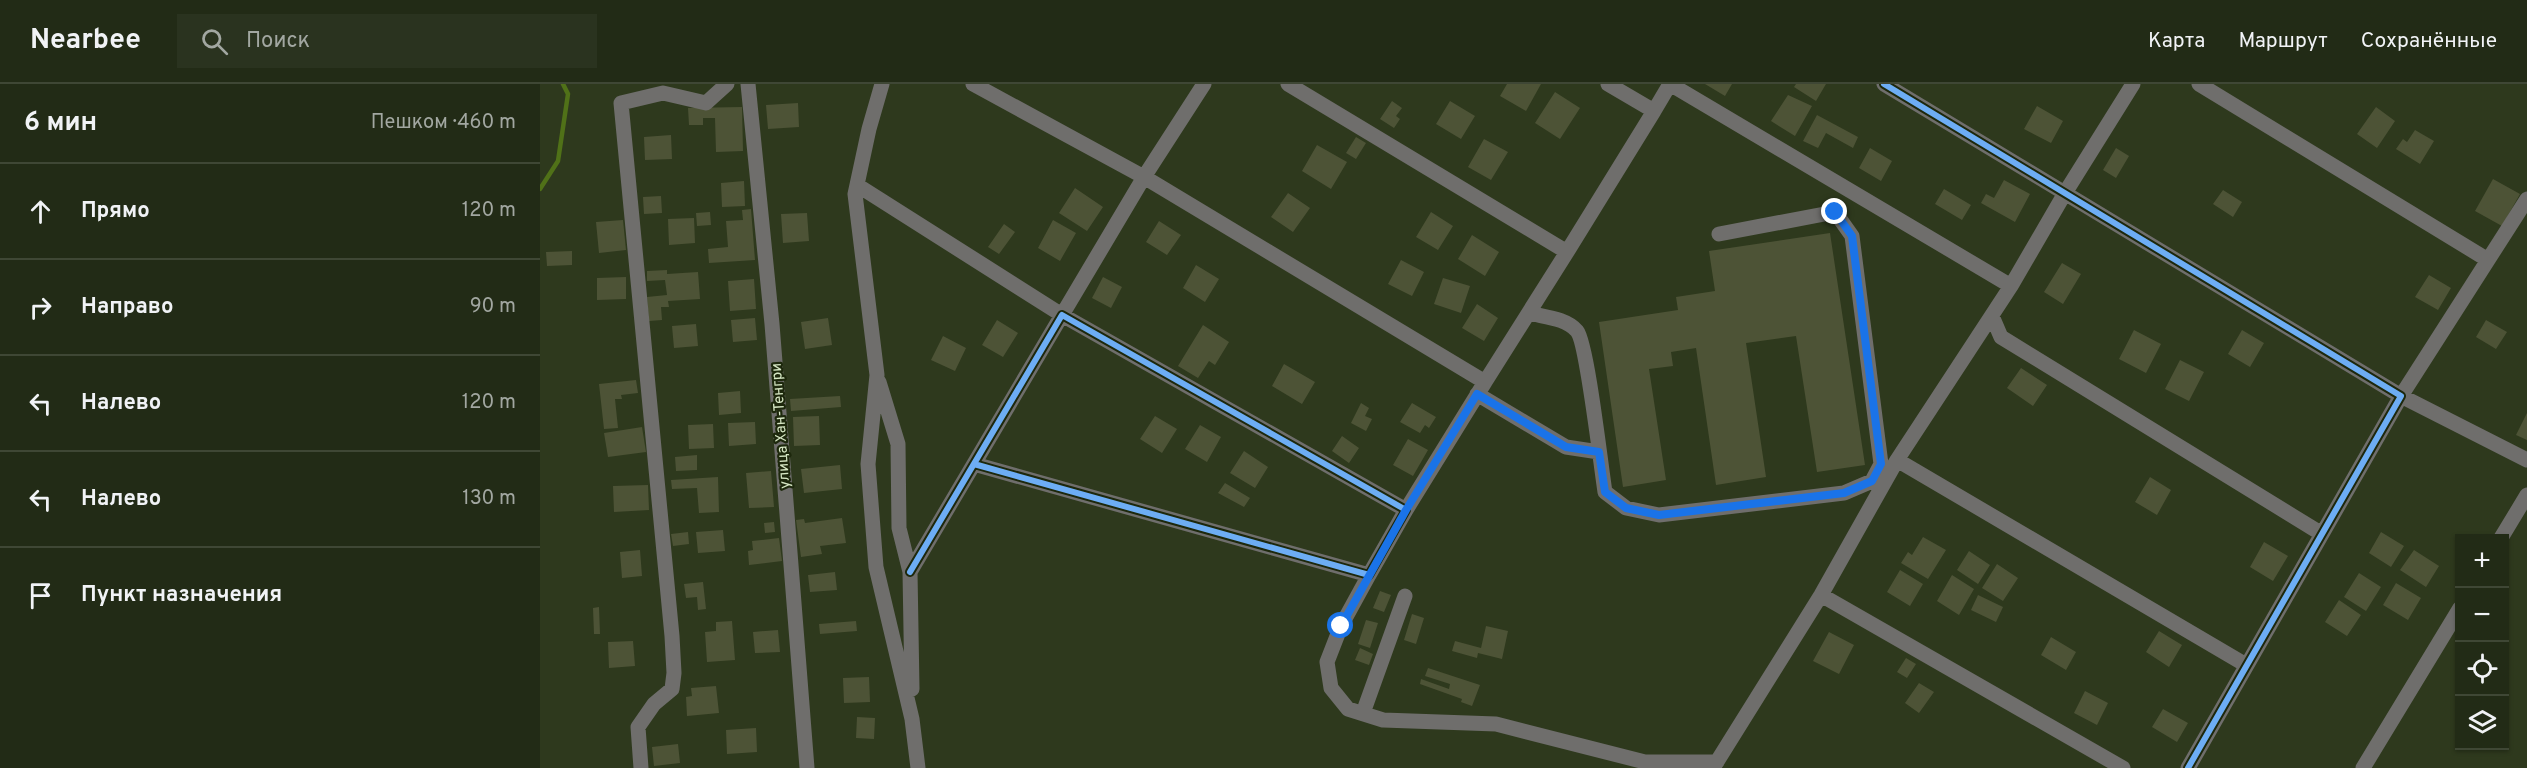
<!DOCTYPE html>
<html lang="ru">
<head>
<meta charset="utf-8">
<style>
  body { margin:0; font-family:Overpass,sans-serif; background:#2a331f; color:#f1f3f6 }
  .controls { position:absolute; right:18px; bottom:18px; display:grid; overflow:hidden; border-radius:0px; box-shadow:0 2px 4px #0004 }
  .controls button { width:54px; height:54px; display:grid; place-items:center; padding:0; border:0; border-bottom:2px solid #3f4735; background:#222b16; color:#f1f3f6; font:30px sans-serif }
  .stop { position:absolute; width:18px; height:18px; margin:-14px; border:4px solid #1a73e8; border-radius:50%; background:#fff }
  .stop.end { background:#1a73e8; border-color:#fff; box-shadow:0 2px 6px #0008 }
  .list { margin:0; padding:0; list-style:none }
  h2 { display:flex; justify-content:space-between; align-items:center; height:78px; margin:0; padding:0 24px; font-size:26px }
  h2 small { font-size:20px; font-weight:400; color:#a2a7a1 }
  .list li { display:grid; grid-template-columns:39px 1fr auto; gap:18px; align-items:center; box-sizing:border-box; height:96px; padding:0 24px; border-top:2px solid #3f4735 }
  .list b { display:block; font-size:22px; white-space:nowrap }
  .list em { font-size:20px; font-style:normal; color:#a2a7a1 }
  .icon { flex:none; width:33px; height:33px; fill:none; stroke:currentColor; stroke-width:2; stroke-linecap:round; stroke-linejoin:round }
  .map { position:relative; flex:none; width:1987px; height:684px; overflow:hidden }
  header { display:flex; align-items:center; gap:36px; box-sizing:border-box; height:84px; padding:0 30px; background:#222b16; border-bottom:2px solid #3f4735 }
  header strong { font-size:28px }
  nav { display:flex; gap:33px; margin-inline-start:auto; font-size:21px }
  .search { width:420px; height:54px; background:#2a331f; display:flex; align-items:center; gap:15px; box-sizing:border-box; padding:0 21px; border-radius:0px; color:#a2a7a1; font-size:22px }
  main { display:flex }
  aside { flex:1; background:#222b16 }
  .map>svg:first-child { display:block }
</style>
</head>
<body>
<header>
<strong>Nearbee</strong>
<div class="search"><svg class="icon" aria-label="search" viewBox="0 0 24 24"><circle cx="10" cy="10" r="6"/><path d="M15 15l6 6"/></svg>Поиск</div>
<nav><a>Карта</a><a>Маршрут</a><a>Сохранённые</a></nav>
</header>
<main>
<aside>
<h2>6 мин<small>Пешком · 460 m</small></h2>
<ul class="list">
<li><svg class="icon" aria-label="ahead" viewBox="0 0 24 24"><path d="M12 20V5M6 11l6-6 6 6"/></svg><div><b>Прямо</b></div><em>120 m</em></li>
<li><svg class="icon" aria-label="right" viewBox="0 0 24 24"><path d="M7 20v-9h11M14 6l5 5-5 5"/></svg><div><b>Направо</b></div><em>90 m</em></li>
<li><svg class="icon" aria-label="left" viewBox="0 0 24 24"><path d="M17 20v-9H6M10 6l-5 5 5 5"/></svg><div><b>Налево</b></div><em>120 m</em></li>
<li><svg class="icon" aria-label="left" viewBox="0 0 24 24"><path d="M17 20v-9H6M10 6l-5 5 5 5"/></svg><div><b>Налево</b></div><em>130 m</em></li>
<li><svg class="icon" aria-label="arrive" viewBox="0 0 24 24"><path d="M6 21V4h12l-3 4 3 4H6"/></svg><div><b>Пункт назначения</b></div></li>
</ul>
</aside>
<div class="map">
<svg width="1987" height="684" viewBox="0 0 1987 684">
  <rect width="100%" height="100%" fill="#2e391d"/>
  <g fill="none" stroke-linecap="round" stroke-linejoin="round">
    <path stroke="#507118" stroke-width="4.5" d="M0,105L18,77L28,10L23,0"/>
  </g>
  <path fill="#4d5336" d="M967,0H1001L986,27L960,12Z
    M1165,0H1192L1185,12Z
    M1256,0H1286L1276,17L1254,3Z
    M1015,8L1040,24L1020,55L995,39Z
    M1248,11L1272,22L1255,52L1231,37Z
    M852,17L862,24L856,32L860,35L854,44L840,35Z
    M910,17L935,32L921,55L896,40Z
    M258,19L259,43L228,45L226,21Z
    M1497,22L1523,37L1511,59L1484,45Z
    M202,23L203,67L176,68L175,34H163V41H149L148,24Z
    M1836,23L1855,37L1837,64L1817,50Z
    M1277,31L1318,53L1313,64L1286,49L1278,64L1263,57Z
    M1875,46L1894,57L1880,80L1856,65L1863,55L1867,58Z
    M131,51L132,75L105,76L104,53Z
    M816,53L826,59L816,75L806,69Z
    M944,55L968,68L951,96L928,83Z
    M777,61L807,78L791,105L762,87Z
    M1330,64L1352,77L1341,97L1319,84Z
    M1576,64L1589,72L1576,94L1563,86Z
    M1953,95L1980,110L1962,142L1935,127Z
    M1464,96L1490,110L1475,138L1441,119L1446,110L1454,114Z
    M204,97L205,122L182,123L181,99Z
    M535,104L563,123L547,147L519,129Z
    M1404,105L1431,121L1422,136L1395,120Z
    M1683,106L1702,118L1693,133L1673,120Z
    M748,109L770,124L753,148L731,133Z
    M121,112L122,129L104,130L103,113Z
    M211,125L215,176L169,179L168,165L188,163L186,137L203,136L202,126Z
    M170,128L171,141L157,142L156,129Z
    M891,128L913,142L898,166L876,153Z
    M267,129L269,157L243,159L241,130Z
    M154,134L155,159L129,161L128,135Z
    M83,136L86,166L59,169L56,138Z
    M513,136L536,149L520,177L498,164Z
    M619,137L641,151L627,171L606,158Z
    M464,140L475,148L459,170L448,163Z
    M1290,149L1325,381L1277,388L1256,252L1206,259L1226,393L1176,401L1156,264L1131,268L1133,282L1109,285L1126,396L1083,403L1059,238L1138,226L1136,213L1175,207L1169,167Z
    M932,151L959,168L945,192L918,175Z
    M32,167V181L7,182L6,168Z
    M861,176L884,188L872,212L848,200Z
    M1522,179L1541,190L1523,220L1504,208Z
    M656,181L679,195L665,218L643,204Z
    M127,186V190L158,188L160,215L128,217L129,223H121L122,236L109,237L107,213L127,211L125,196L107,197V187Z
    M1889,191L1911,204L1898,226L1875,213Z
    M86,193V215L57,216V194Z
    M563,193L582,203L571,224L552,214Z
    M903,194L930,202L921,229L894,220Z
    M214,195L216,225L190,227L188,197Z
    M937,220L958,234L944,257L922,244Z
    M215,234L217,256L193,258L191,236Z
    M288,234L292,261L265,265L261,238Z
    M457,236L478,249L463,273L442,261Z
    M1946,236L1967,248L1956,265L1936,253Z
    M156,240L158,262L134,264L132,242Z
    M663,241L689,258L675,281L669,277L658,294L638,282Z
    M1594,246L1621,260L1606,289L1579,275Z
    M1702,246L1724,259L1710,283L1688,270Z
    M403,252L426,264L415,287L391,276Z
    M1640,276L1664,288L1649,317L1625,305Z
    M744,280L775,298L762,320L732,302Z
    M1481,284L1507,301L1493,322L1467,304Z
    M96,296L98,309L81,311L82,315H75L78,344L64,345L59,300Z
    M200,307L201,329L179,331L178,309Z
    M300,312L301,323L251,327L250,315Z
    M821,319L829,324L825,332L832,335L826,347L811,339Z
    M872,319L896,333L889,344L885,341L880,349L860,338Z
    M1987,329V356L1976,351Z
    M279,332L280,361L254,362L253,333Z
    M615,332L637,345L622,369L600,355Z
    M215,338L216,360L189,362L188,339Z
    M173,340L174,364L149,365L148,341Z
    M660,341L681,353L667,378L645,365Z
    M102,343L106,368L68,373L64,349Z
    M802,352L819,364L809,379L792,367Z
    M868,355L888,366L873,392L853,381Z
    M704,367L728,383L715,404L690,389Z
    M157,371V386L136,387L135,373Z
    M300,381L302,405L264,409L261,385Z
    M231,387L234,423L209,424L206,389Z
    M178,393L179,428L159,429L157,404L132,405L131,396Z
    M1610,393L1631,406L1617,431L1595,418Z
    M685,399L710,414L704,423L678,409Z
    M108,401L109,426L74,428L73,402Z
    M302,434L306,459L280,462L282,470L261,473L256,436L264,435L265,439Z
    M234,438L235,448L225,449L224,439Z
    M183,446L185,467L158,469L156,448Z
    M148,448L149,460L133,462L131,450Z
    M1841,448L1864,462L1851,483L1829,469Z
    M1383,453L1406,466L1388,495L1361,479L1368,468L1372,471Z
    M239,454L242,477L209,481L208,467L213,466L212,457Z
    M1724,458L1748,472L1733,497L1710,483Z
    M100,466L102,492L82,494L80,468Z
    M1874,466L1899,482L1886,503L1860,486Z
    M1429,467L1450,481L1438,500L1417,486Z
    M1457,480L1478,494L1463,517L1442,504Z
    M1360,486L1383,500L1370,522L1347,508Z
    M295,488L297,506L270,508L268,491Z
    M1819,489L1841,503L1826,527L1804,513Z
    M1412,491L1434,505L1419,531L1397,517Z
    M163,498L166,525L158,526L157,513L146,514L144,500Z
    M1856,499L1881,514L1868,536L1843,521Z
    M840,507L851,511L844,528L833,524Z
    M1438,511L1463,523L1456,538L1431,526Z
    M1799,516L1821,531L1807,552L1785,538Z
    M59,523L60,550H54L53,524Z
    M872,530L884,534L876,560L864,556Z
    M826,536L838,539L830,564L818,560Z
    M192,537L195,576L167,578L165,548L176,547V538Z
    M316,537L317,547L280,550L279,540Z
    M946,542L968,547L962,575L938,569L937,574L912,567L915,557L941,564Z
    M238,546L240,568L215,569L213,548Z
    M1619,547L1642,561L1629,583L1606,568Z
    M1289,548L1314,561L1299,590L1273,577Z
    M1511,553L1536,568L1526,586L1501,571Z
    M93,557L95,582L69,584L68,558Z
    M820,564L833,570L829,581L815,576Z
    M1366,574L1376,580L1367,594L1357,588Z
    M888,584L940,601L932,622L921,618L922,615L880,600L881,595L909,605L910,600L885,592Z
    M329,593L330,618L304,619L303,594Z
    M1379,599L1394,608L1379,629L1365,619Z
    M176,602L179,629L147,632L146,613L152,612L151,604Z
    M1545,607L1568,619L1557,641L1534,629Z
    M1623,625L1648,639L1637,658L1612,643Z
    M317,633L335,634L334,655L316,654Z
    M216,644L217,668L187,670L186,646Z
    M138,660L140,679L114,682L112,663Z"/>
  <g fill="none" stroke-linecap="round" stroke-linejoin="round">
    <path stroke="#6f6e6c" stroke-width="15" d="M208,0L232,240L267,684
      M342,0L329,45L315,110L337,291L328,380L336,483L372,635L378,684
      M433,0L604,93L664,0
      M748,0L1027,168L945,298
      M1130,0L1471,202L1357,376L1281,511L1173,684
      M1344,0L1861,312L1648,684
      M1659,0L1948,176L1861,312L1987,376
      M1114,27L1130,0
      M317,101L522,231L604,93L945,298L866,426
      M1027,168L1114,27L1068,0
      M1948,176L1987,115
      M1471,202L1525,109L1593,0
      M989,229C1004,233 1026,234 1037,247C1047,259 1061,383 1065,408L1086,424L1119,431L1304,409L1332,397L1341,380L1312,152L1295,128L1179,150
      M1452,232L1461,253L1782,450
      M339,298L358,360L359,444L370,488L372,605
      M937,310L1026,363L1059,368
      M1357,376L1706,581
      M1961,454L1987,411
      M370,488L522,231L866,426L829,491L434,380
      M829,491L801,542L787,578L791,604L808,625L843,636L956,640L1105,678H1177
      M1281,511L1583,684
      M823,629L865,512
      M101,684L98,643L114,620L132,605L134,589L132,552L81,19L123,9L166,19L187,0
      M1823,684L1920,524"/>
    <g stroke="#1d280c" stroke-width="10">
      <path id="cycleway" d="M1344,0L1861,312L1648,684
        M370,488L522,231L866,426L829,491L434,380"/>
    </g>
    <use href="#cycleway" stroke="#6dadf4" stroke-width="6"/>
  </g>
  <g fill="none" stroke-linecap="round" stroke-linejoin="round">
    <path stroke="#1a73e8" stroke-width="8" d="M801,542L866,426L937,310L1026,363L1059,368L1065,408L1086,424L1119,431L1304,409L1332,397L1341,380L1312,152L1295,128"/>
  </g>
  <g text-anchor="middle" stroke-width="4.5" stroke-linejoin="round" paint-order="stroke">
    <g font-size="15" fill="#d7e8c5" stroke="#1d280c">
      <text transform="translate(240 342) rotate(-94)" y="5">улица Хан-Тенгри</text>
    </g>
  </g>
</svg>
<div class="controls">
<button>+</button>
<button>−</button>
<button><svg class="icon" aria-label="locate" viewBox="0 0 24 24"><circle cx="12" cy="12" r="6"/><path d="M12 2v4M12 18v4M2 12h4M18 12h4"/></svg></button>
<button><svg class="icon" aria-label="layers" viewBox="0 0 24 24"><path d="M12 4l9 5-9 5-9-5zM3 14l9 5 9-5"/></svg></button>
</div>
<div class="stop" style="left:801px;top:542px"></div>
<div class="stop end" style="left:1295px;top:128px"></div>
</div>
</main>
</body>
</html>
